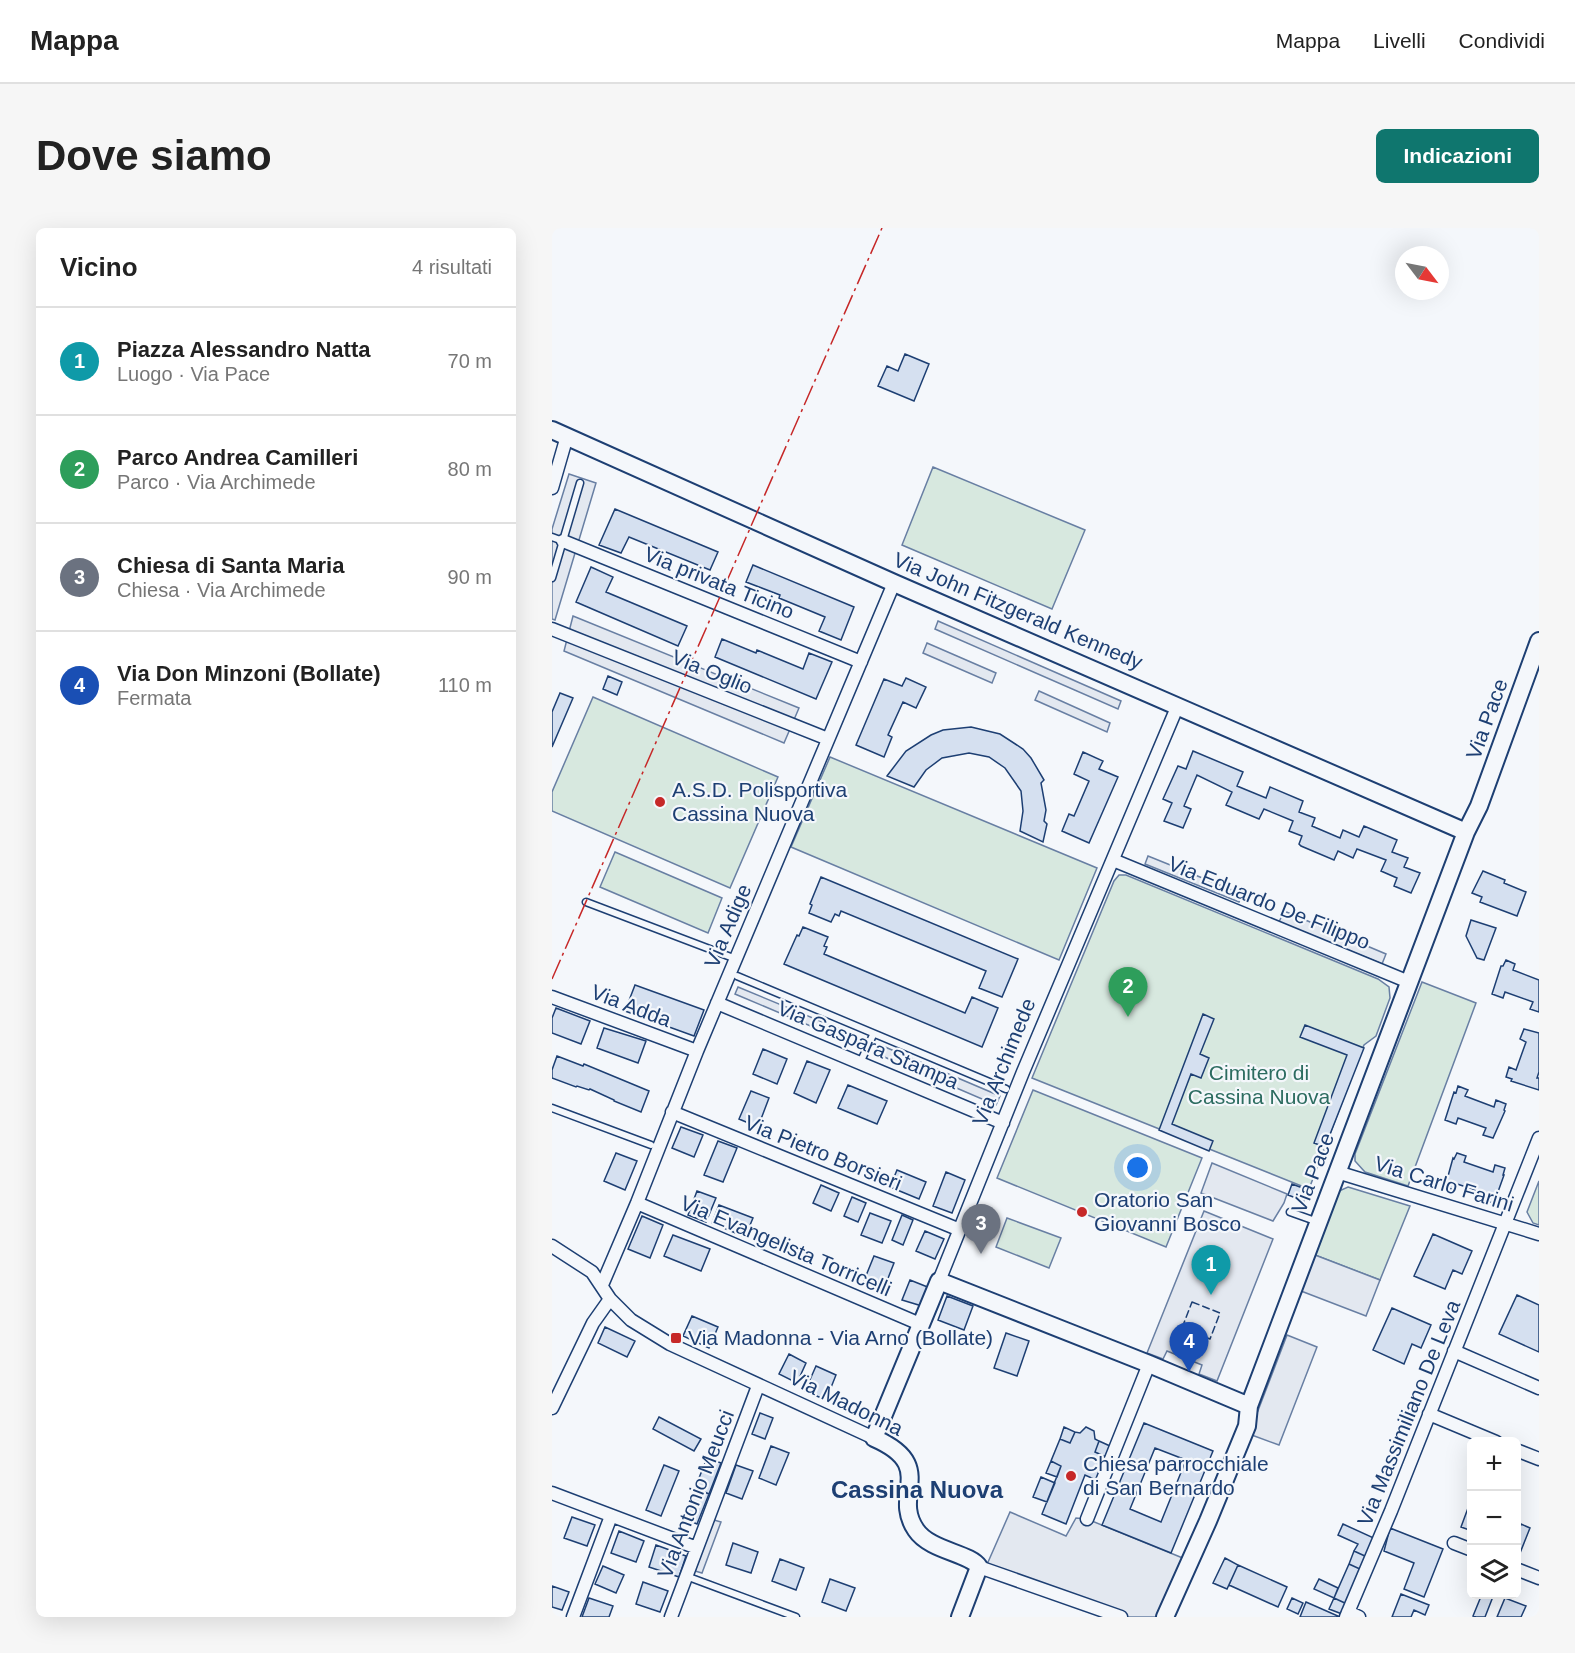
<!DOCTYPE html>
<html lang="it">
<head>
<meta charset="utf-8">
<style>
  body { margin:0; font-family:Arial,sans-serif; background:#f6f6f6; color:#222 }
  .controls { position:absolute; right:18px; bottom:18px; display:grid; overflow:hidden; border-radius:9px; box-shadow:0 6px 24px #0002 }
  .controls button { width:54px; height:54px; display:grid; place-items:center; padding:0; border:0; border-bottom:2px solid #e0e0e0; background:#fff; color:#222; font:30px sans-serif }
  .compass { position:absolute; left:843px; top:18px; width:54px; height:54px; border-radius:50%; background:#fff; box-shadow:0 6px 24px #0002; rotate:122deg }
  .you { position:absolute; left:586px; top:940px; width:21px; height:21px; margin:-15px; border:4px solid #fff; border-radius:50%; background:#1a73e8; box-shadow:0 0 0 9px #1a73e833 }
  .badge { display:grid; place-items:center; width:39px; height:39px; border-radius:50%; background:#0f766e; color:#fff; font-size:20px; font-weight:700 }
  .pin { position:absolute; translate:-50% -50px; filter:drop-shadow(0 2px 3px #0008) }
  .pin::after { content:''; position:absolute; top:32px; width:21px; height:18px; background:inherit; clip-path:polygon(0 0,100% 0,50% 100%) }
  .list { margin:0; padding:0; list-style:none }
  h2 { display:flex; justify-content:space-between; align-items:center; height:78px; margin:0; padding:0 24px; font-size:26px }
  h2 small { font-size:20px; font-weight:400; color:#767676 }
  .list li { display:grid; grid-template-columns:39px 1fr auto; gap:18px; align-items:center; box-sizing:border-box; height:108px; padding:0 24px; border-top:2px solid #e0e0e0 }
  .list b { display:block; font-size:22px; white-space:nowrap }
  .list p { margin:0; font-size:20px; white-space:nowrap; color:#767676 }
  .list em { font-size:20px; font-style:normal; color:#767676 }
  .icon { flex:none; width:33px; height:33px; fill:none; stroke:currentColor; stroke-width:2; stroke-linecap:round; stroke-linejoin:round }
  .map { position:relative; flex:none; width:987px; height:1389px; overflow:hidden; border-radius:9px }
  header { display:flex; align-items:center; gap:36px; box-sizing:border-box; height:84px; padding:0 30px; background:#fff; border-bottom:2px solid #e0e0e0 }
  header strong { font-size:28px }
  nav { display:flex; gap:33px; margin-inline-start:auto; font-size:21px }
  .intro { display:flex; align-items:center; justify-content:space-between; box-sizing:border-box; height:144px; padding:0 36px }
  h1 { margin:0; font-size:42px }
  .button { padding:15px 27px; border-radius:9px; background:#0f766e; color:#fff; font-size:21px; font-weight:700 }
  main { display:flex; gap:36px; padding:0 36px }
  aside { flex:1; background:#fff; border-radius:9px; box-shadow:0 6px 24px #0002 }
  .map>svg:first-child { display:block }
</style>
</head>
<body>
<header>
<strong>Mappa</strong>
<nav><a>Mappa</a><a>Livelli</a><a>Condividi</a></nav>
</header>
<div class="intro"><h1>Dove siamo</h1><a class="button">Indicazioni</a></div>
<main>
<aside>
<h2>Vicino<small>4 risultati</small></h2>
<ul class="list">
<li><span class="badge" style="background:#0f9aa8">1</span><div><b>Piazza Alessandro Natta</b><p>Luogo · Via Pace</p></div><em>70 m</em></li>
<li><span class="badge" style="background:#2e9e5b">2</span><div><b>Parco Andrea Camilleri</b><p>Parco · Via Archimede</p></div><em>80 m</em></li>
<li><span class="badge" style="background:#6b7280">3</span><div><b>Chiesa di Santa Maria</b><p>Chiesa · Via Archimede</p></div><em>90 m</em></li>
<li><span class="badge" style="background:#1a4fb4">4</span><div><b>Via Don Minzoni (Bollate)</b><p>Fermata</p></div><em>110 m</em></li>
</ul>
</aside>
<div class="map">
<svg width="987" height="1389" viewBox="0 0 987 1389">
  <rect width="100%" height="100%" fill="#f4f7fb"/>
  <path fill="#d7e8df" stroke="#687fa3" stroke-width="1.5" d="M381,239L533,302L500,381L350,317Z
    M41,469L226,549L178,660L0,583V564Z
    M278,529L545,640L507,732L239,619Z
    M63,624L170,670L156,705L48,659Z
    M567,647H574L826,751L837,759L838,770L824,808L812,817L757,961L480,850L562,653Z
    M870,754L924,775L856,958L813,944L803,933V926Z
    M481,862L650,930L614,1019L445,950Z
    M987,953V997L981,995L975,984Z
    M796,959L858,978L828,1052L763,1027L787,963Z
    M455,990L509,1010L497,1040L444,1019Z"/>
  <path fill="#e3e8f0" stroke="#687fa3" stroke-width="1.5" d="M17,246L44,255L3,392L0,391V301Z
    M21,388L247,480L232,515L12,423Z
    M386,393L569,473L566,481L383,401Z
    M375,415L444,445L440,455L371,425Z
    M487,463L558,495L555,504L483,472Z
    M596,628L690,666L687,674L593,636Z
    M732,683L834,726L830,736L727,694Z
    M186,759L297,805L294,813L183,766Z
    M333,819L448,868L444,877L330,828Z
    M660,935L735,966L732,975L721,993L649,965Z
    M652,983L721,1011L665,1153L647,1146L650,1137L615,1123L611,1131L595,1125Z
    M763,1027L828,1052L814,1088L749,1063Z
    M735,1107L765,1119L727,1217L697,1206Z
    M458,1284L514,1308L524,1290L535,1291L638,1333L613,1389H568L433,1341Z
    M162,1292L169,1294L150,1345L143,1343Z"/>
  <path fill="#d5e0f0" stroke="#1d3f73" stroke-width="1.5" fill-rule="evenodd" d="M353,126L377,136L362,173L326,158L335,138L346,143Z
    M63,281L166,324L158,342L77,309L69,325L47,317Z
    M201,337L302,379L289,412L267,403L273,389L227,370L228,367L194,354Z
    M39,339L61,349L54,364L135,398L126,418L24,374Z
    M170,411L204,425L205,422L251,441L257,425L280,434L264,471L163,429Z
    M56,448L70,454L65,467L51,461Z
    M354,450L374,459L364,480L351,474L336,507L340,509L332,529L304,517L332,451L350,458Z
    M8,465L21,470L0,519V484Z
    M419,499L448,506L471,521L479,530L492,552L489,555L494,582L492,593L495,596L491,614L468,603L471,583L469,563L453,540L437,529L417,525L390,530L374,542L362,559L335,548L354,523L379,507L391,502Z
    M641,523L691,544L685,558L714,570L718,559L751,573L747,584L763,590L760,598L788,610L791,602L807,609L812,598L845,612L840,624L856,630L852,639L868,645L859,665L842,658L845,650L829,643L834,632L805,621L801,630L786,623L782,632L749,618L747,616L750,608L737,603L741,593L712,581L707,591L674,577L680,564L645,547L632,578L639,581L631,600L612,593L620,575L611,571L626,538L634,541Z
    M531,524L551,533L547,541L566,549L537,615L510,603L517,586L522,588L537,553L522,546Z
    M931,643L953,652L952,655L974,664L965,688L928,674L930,669L920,665Z
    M269,649L466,731L450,769L427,760L434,743L289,683L287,688L283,686L279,694L257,685L260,677L258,676Z
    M919,692L944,700L932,732L925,730L914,708Z
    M251,699L276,709L272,718L275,719L272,726L413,785L420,769L446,780L430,819L232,736L245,707L247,708Z
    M954,732L963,736L961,742L987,752V784L978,781L981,774L953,764L951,770L940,766L949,738H951Z
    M83,757L152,782L142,808L73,783Z
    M4,780L38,793L29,816L0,805V790Z
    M651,786L662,791L648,826L657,830L649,850L639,846L620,896L661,913L657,923L607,902Z
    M753,797L812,820L773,919L762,915L795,827L748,809Z
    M52,800L94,813L86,835L45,820Z
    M972,801L987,805V844L985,850H987V862L959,853L960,851L954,849L957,839L964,842L974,814L968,811Z
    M211,821L235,831L225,856L201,846Z
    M5,828L31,838L32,836L97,863L89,884L62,873V872L38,861L37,862L25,858L24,859L0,850V842Z
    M255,833L278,842L264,875L242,865Z
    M296,857L335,873L325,896L286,880Z
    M906,858L916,862L913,868L942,879L944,872L954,876L952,882L953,883L941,910L931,907L934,900L906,890L904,896L893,892L902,864L904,865Z
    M199,863L217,870L206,899L187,891Z
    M129,899L151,907L142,929L120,920Z
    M166,913L185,920L171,954L152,947Z
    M64,925L85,933L73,962L52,953Z
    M905,925L914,928L912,934L941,944L943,937L953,940L951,947H952L942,975L931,972L933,965L905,956L903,962L893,959L901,930L902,931Z
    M345,942L374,954L367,971L338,959Z
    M394,944L413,952L400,985L381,978Z
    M740,956L756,962L752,973L736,967Z
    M269,957L287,965L279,983L261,975Z
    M145,963L164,970L154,994L136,987Z
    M300,969L314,975L306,994L292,988Z
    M167,977L201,990L193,1009L160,995Z
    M318,985L339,993L330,1015L309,1007Z
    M350,987L361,992L351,1017L340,1012Z
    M90,988L111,997L98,1030L76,1021Z
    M373,1003L392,1011L383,1031L364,1023Z
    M881,1006L920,1023L910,1046L901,1042L893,1061L862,1048Z
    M121,1007L158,1021L149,1043L112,1028Z
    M322,1028L342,1035L331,1063L311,1055Z
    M358,1052L378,1060L370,1078L350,1072Z
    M965,1067L987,1077V1124L947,1106Z
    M395,1068L421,1078L412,1102L386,1092Z
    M840,1080L879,1097L869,1120L860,1116L852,1136L821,1122Z
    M140,1088L166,1099L157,1120L131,1108Z
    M53,1099L83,1113L75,1129L46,1115Z
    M454,1105L477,1113L465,1148L442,1140Z
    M237,1126L254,1135L245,1155L227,1146Z
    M264,1138L284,1147L274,1172L253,1163Z
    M208,1185L221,1190L213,1211L200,1206Z
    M107,1189L149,1211L142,1223L101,1201Z
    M592,1195L661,1223L619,1325L550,1297ZM603,1220L634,1232L609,1294L578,1281Z
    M512,1199L523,1204L518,1215L508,1211Z
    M534,1199L542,1203L543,1211L547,1213L543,1224L554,1229L544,1252L533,1247L514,1296L490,1286L509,1238L499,1233L508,1211L518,1215L523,1204L528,1205Z
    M547,1213L558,1218L554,1229L543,1224Z
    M219,1218L237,1225L224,1257L207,1250Z
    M155,1230L169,1235L157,1266L143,1260Z
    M499,1233L509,1238L505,1249L494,1245Z
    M112,1237L127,1243L109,1288L94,1282Z
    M184,1237L201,1243L190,1271L174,1265Z
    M489,1249L503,1255L495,1274L481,1269Z
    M143,1260L157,1266L145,1296L131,1290Z
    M919,1272H920V1303L909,1299Z
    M20,1289L43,1297L35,1318L12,1310Z
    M791,1296L824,1311L815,1329L802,1323L806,1316L786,1307Z
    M969,1296L978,1300L968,1325L964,1324V1307Z
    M838,1300L891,1321L872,1369L852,1361L862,1335L832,1323Z
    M67,1303L92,1313L84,1334L59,1325Z
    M181,1315L206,1324L199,1345L174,1337Z
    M104,1317L134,1328L127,1349L97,1339Z
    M802,1323L815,1329L810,1342L797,1336Z
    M673,1330L686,1337L675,1361L661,1355Z
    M228,1331L252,1340L244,1362L220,1353Z
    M797,1336L810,1342L795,1376L782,1370Z
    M686,1337L735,1359L726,1379L677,1357Z
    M51,1338L72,1347L64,1365L43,1356Z
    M278,1351L303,1360L294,1383L270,1374Z
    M767,1351L786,1360L782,1370L762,1361Z
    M91,1354L116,1363L108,1384L84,1376Z
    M0,1358L17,1364L10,1382L0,1379Z
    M849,1366L877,1377L873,1387L862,1382L859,1389H840Z
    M930,1366H942L933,1389H924L921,1388Z
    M37,1370L61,1378L57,1389H30Z
    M740,1370L751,1375L746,1386L735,1381Z
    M782,1370L795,1376L790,1386L777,1381Z
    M953,1370L974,1378L969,1389H945Z
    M754,1374L788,1389H748Z"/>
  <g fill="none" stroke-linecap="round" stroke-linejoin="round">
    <g stroke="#1d3f73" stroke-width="9">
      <path id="lane" d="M0,309L11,313
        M0,350L28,255
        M34,674L184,731
        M185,748L454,861
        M308,835L321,807
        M0,880L99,917
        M738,984L766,994
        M134,1348L244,1389"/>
    </g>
    <g stroke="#1d3f73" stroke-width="15">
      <path id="street" d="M0,260L15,208
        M11,313L309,434
        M0,401L276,511
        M561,632L857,754
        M0,769L145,823
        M165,775L451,895
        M120,884L408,1002
        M785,944L987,1006
        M85,975L368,1096
        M0,1018L40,1044L58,1071L79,1092L118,1116L322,1210
        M387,1053L471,844L626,477
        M50,1057L85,975L145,823L342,355
        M902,1123L987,1160
        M0,1180L41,1095L58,1071
        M877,1186L944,1214
        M964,1222L987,1231
        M0,1265L145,1320
        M535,1291L597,1136
        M902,1315L920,1322
        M427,1339L569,1389
        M964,1341L987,1350
        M796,1384L807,1389
        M21,1389L59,1288
        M119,1389L206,1158
        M794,1389L839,1283L987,910"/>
    </g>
    <g stroke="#1d3f73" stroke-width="20">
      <path id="secondary" d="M0,202L342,355L914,604
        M408,1389L427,1339C418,1325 378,1323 364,1302C339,1266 386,1238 322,1210L387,1053L597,1136L697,1178
        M613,1389L656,1293L695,1198L697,1178L914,604L927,578L987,413"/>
    </g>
    <use href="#lane" stroke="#f4f7fb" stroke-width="6"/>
    <use href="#street" stroke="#f4f7fb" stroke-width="12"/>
    <use href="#secondary" stroke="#f4f7fb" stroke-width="16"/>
    <path stroke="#1d3f73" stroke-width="1.5" stroke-dasharray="8 3" stroke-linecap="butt" d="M640,1074L668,1085L658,1111L630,1100Z"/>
    <path stroke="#c62828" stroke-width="1.5" stroke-dasharray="21 4.5 3 4.5" stroke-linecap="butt" d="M0,751L330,0"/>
  </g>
  <g fill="#c62828" stroke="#f4f7fb" stroke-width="2">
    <circle cx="108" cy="574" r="6"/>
    <circle cx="530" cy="984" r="6"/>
    <rect x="118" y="1104" width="12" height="12" rx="3"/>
    <circle cx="519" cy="1248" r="6"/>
  </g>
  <g text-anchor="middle" stroke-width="4.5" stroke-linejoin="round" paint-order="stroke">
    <g font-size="21" fill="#1d3f73" stroke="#f4f7fb">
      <text transform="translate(167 355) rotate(22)" y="7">Via privata Ticino</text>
      <text transform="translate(466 383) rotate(23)" y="7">Via John Fitzgerald Kennedy</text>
      <text transform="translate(160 444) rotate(22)" y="7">Via Oglio</text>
      <text transform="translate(935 491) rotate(-70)" y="7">Via Pace</text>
      <text transform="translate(717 675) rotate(22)" y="7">Via Eduardo De Filippo</text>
      <text transform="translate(176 698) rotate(-67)" y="7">Via Adige</text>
      <text transform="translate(79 778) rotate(21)" y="7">Via Adda</text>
      <text transform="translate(316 817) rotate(23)" y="7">Via Gaspara Stampa</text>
      <text transform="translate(452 834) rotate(-68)" y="7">Via Archimede</text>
      <text transform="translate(271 925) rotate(22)" y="7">Via Pietro Borsieri</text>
      <text transform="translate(761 945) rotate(-69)" y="7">Via Pace</text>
      <text transform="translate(892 956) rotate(17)" y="7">Via Carlo Farini</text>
      <text transform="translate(234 1018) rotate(23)" y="7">Via Evangelista Torricelli</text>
      <text transform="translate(294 1175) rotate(26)" y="7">Via Madonna</text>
      <text transform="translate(857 1185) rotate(-68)" y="7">Via Massimiliano De Leva</text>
      <text transform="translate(144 1266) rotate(-69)" y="7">Via Antonio Meucci</text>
    </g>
    <g font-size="21" fill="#1d3f73" stroke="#f4f7fb" text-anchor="start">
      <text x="120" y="569">A.S.D. Polisportiva<tspan x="120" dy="24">Cassina Nuova</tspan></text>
      <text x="542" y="979">Oratorio San<tspan x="542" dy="24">Giovanni Bosco</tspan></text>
      <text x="136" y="1117">Via Madonna - Via Arno (Bollate)</text>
      <text x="531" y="1243">Chiesa parrocchiale<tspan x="531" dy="24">di San Bernardo</tspan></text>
    </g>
    <g font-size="21" fill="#2c6c60" stroke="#f4f7fb">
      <text x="707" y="852">Cimitero di<tspan x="707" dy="24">Cassina Nuova</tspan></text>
    </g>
    <g font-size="24" font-weight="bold" fill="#1d3f73" stroke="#f4f7fb">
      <text x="365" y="1270">Cassina Nuova</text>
    </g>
  </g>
</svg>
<div class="controls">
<button>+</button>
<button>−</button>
<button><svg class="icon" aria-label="layers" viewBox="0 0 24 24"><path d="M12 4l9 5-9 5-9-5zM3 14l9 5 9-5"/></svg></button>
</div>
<svg class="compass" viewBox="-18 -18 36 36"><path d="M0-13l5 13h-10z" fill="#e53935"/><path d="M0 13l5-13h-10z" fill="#767676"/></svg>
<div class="you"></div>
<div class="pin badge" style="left:659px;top:1067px;background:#0f9aa8">1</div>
<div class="pin badge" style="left:576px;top:789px;background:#2e9e5b">2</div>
<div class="pin badge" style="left:429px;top:1026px;background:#6b7280">3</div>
<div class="pin badge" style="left:637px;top:1144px;background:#1a4fb4">4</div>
</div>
</main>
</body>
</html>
